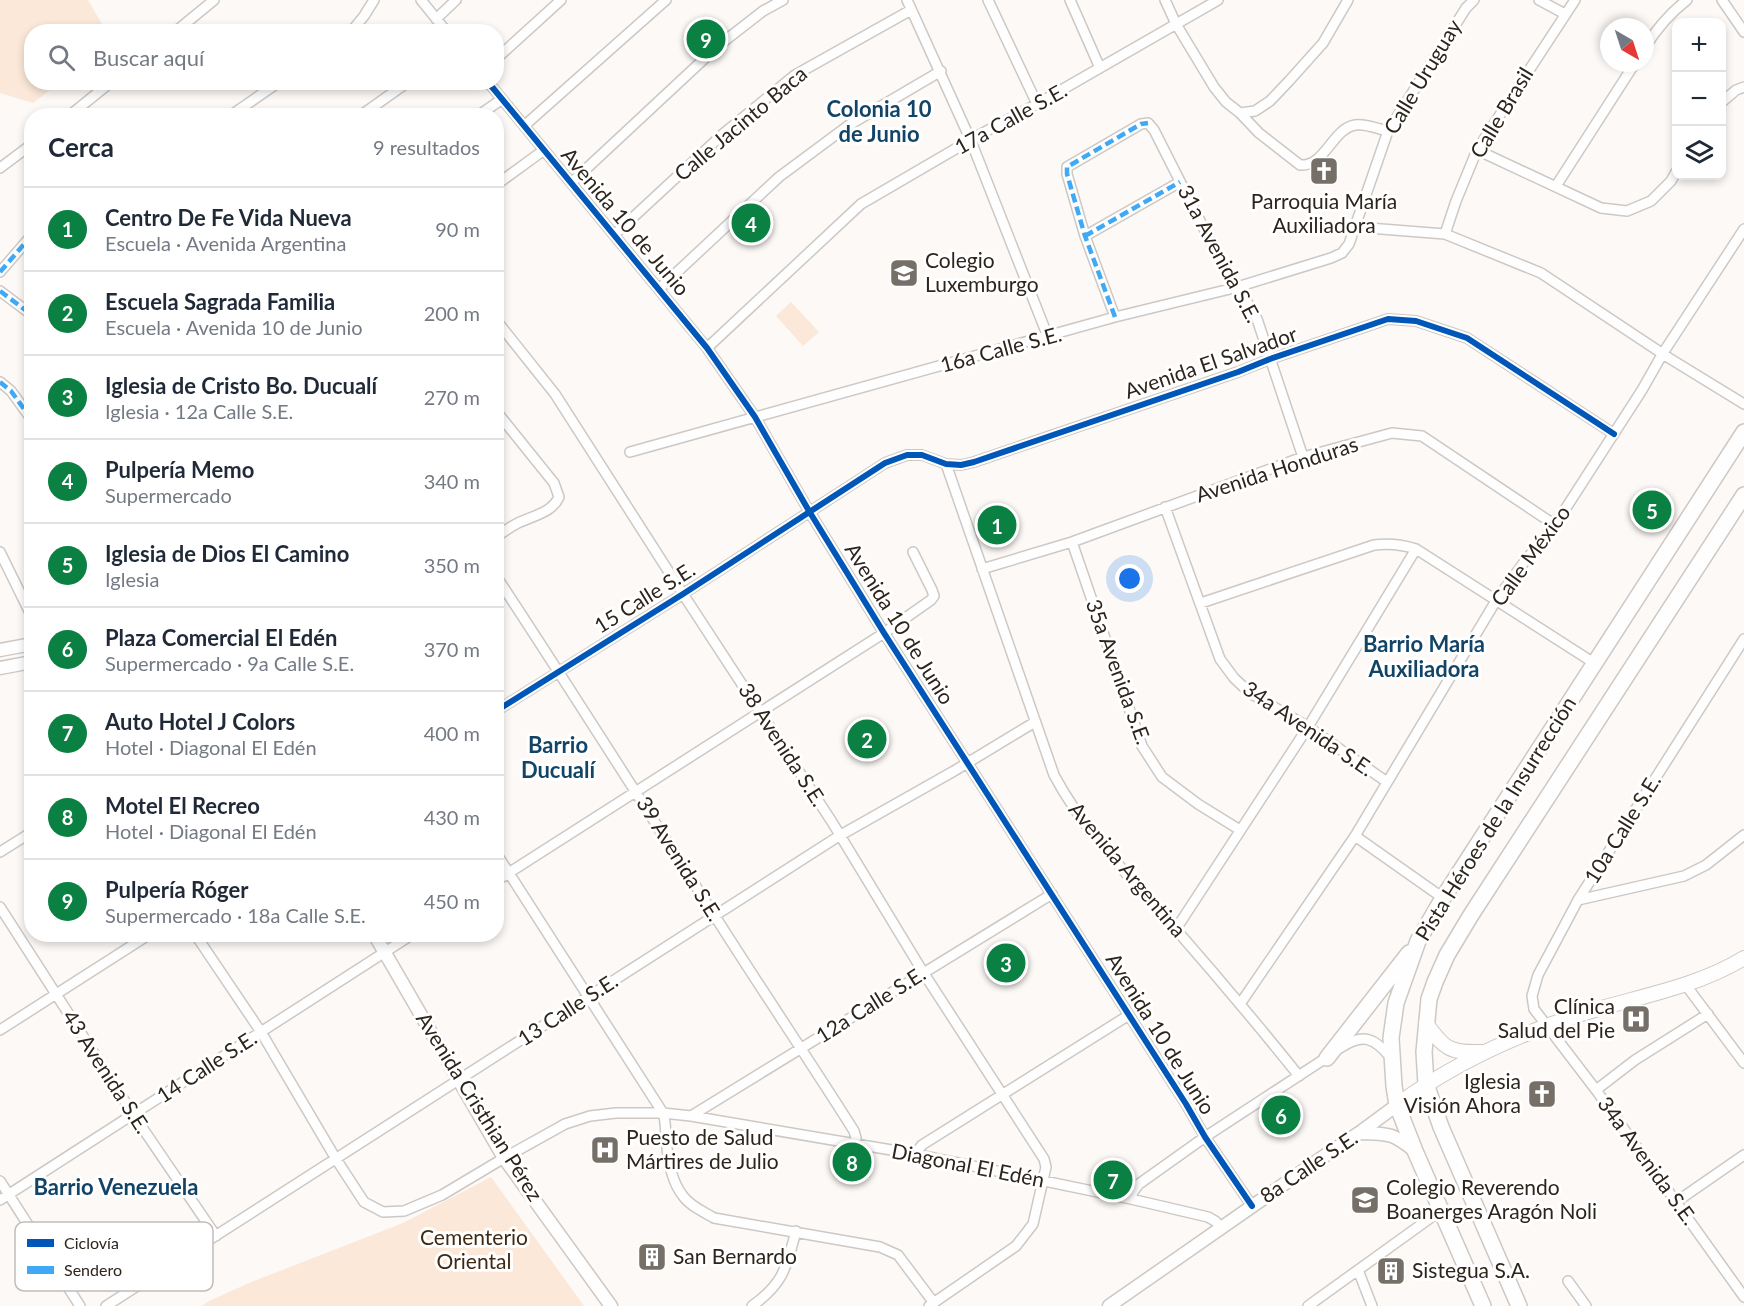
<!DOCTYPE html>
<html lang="es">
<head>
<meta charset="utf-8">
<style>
  body { margin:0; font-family:Lato,sans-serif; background:#f2f2f3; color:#1f2937 }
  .controls { position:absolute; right:18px; top:18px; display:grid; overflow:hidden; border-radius:12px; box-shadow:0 3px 9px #0003 }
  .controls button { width:54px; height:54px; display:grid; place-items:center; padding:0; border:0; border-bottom:2px solid #e0e1e3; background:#fff; color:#1f2937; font:30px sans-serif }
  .compass { position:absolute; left:1600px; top:18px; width:54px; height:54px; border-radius:50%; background:#fff; box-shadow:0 3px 9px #0003; rotate:141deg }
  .you { position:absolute; left:1130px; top:579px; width:21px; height:21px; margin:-15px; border:4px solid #fff; border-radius:50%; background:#1a73e8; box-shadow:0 0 0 9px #1a73e833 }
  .badge { display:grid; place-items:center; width:39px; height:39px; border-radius:50%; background:#0b8043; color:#fff; font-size:20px; font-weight:700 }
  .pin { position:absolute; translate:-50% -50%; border:3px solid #fff; box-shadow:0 2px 6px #0006 }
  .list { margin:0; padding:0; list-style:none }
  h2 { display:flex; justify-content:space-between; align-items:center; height:78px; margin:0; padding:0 24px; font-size:26px }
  h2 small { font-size:20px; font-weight:400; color:#747a83 }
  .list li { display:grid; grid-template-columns:39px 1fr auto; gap:18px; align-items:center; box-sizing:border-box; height:84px; padding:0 24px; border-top:2px solid #e0e1e3 }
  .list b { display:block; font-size:22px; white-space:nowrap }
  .list p { margin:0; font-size:20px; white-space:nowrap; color:#747a83 }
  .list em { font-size:20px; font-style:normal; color:#747a83 }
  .icon { flex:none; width:33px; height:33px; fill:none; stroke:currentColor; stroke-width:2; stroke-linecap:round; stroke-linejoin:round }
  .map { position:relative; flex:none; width:1744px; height:1306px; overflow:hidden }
  .search { position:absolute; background:#fff; box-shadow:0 3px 9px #0003; left:24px; top:24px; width:480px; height:66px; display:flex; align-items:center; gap:15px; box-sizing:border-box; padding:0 21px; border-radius:24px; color:#747a83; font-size:22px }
  .panel { position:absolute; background:#fff; box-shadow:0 3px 9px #0003; left:24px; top:108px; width:480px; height:834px; border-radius:24px }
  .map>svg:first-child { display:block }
</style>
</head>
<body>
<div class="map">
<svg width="1744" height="1306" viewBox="0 0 1744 1306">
  <rect width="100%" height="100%" fill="#fcf9f6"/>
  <path fill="#fbe8d8" d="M0,0H88L106,31L32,32V82L59,83L33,103L0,93Z
    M791,302L819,332L803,346L776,316Z
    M491,1177L584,1306H202L209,1301L249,1283L403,1223Z"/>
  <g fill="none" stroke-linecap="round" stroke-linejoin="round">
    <g stroke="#cec8c3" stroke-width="12">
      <path id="minor" d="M421,0L447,32
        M907,0L971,141L1048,337
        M988,0L1037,104
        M1070,0L1100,68
        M1165,0L1176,24L1214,87L1226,102L1240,113L1259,133L1300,165C1325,167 1332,129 1355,125C1365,123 1378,129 1388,131
        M1539,0L1565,14
        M1722,0L1744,32
        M436,19L456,0
        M175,32L214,0
        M351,32L364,16L374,0
        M1645,47C1656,30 1670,13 1687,0
        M496,59L561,0
        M488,82L707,348L755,417L809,511L884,633L1186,1104L1205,1137L1252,1206
        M1722,102L1736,90L1744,87
        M1240,113L1255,111L1270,101L1289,81L1323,43L1348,0
        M69,116L111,82
        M230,116L279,82
        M360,116L408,82
        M478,116L502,99
        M524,126L666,0
        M1477,150L1601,208L1627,211L1651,201L1671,181L1676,172
        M0,168L32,144
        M571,183L718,46L763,11L783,0
        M496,185L544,150
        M1556,186L1635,63
        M1356,227L1445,234L1541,273L1669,358L1744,404
        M1445,234L1456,201L1477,150L1575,0
        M614,235L723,134L795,75L911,10
        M1085,236L1180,182
        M0,272L32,235
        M659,289L779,177L849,125L941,71
        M0,291L32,315
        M1115,317L1085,236L1067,174V167L1141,124L1148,123L1154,130L1234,288L1246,300L1257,319L1303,457
        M496,320L555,394L683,594L832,822L923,972L1044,1159L1046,1167L1033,1224L1016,1246L929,1306
        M707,348L861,204L981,134L1037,104L1218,0
        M0,382L11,391L32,420
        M496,411L554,483L559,497C552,513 532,516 518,523C510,527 503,532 496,537
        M630,452L1115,317L1234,288L1331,258L1342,253L1349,244L1388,131L1466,8L1474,0
        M946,464L1054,775C1085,833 1130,877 1173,926C1216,975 1258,1025 1299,1076
        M1165,507L1220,659L1234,678L1250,693L1308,727L1387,782
        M1072,542L1142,746L1162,777L1198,804L1240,830
        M0,552L32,617
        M982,569L1072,542L1303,457L1392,433L1422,436L1555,525
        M496,576C570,688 641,801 713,913C759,986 808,1058 854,1131L856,1138L855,1145
        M1201,603L1374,545C1389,543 1401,544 1416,549L1594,663
        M1744,639L1578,900L1538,975L1532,996L1534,1009L1596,1090L1744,1297
        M496,711L683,594L885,463L907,455H922L946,464L961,465L974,462L1238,372L1270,359L1388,319L1416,321L1467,338L1614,434
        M1355,836L1443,898
        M0,852L32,832
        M496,853L663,1113C666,1122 665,1127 666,1136C667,1155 671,1181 683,1196C690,1206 704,1212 714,1218L880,1247L898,1255L934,1303
        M496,881L884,633L931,600L934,596L932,590L913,552
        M1578,900L1684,876L1706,865L1744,835
        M0,907L133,1114L216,1236
        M1176,929L1308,727L1416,549
        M195,934L261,1032L336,1159L364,1202L383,1212L404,1211L442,1195L504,1158L565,1124L590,1116L616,1113H663L691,1116L915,1154L1131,1199L1208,1217L1215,1221L1221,1227
        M1685,984L1744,1063
        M1240,1004L1355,836L1497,599L1525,561L1555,525L1642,390L1663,353L1744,229
        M0,1030L150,934
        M1340,1048C1363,1033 1374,1037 1391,1058
        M1596,1090L1635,1060L1708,1014
        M691,1116L1052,894
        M915,1154L922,1145L1129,1015
        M0,1181L80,1306
        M1131,1199L1133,1192L1139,1184L1205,1137L1329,1056
        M0,1200L413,934
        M1676,1202L1744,1155
        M1358,1270L1372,1306
        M1568,1281L1586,1306
        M106,1306L839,836L954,771L1035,722
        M752,1306C784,1283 786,1268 796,1231
        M1308,1306L1440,1211"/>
    </g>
    <g stroke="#cec8c3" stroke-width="15">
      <path id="tertiary" d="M0,650L32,644
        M0,668L32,662
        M374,934L504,1158L611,1306
        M1359,1133C1389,1134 1391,1132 1415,1151
        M1109,1306L1323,1157L1359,1133L1397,1105"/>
    </g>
    <g stroke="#cec8c3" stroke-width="16">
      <path id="secondary" d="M1426,1023C1444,1049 1450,1053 1481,1052
        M1397,1105C1457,1061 1526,1030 1598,1009C1647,995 1700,985 1744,958"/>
    </g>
    <g stroke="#cec8c3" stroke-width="18">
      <path id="primary" d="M1327,1058L1409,953
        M1483,1306L1415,1151L1397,1105L1394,1086L1391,1038L1396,1003L1418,941L1443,898L1744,432
        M1519,1306L1441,1127L1426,1084L1424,1052L1429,999L1435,982L1447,955L1471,915L1744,495"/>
    </g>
    <use href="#minor" stroke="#fffefe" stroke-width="9"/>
    <use href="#tertiary" stroke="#fffefe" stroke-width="12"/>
    <use href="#secondary" stroke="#fffefe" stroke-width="14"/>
    <use href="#primary" stroke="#fffefe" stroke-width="15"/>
    <path stroke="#3fa9f5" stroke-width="4.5" stroke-dasharray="9 4.5" stroke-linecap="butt" d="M1085,236L1180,182
      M0,272L32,235
      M0,291L32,315
      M1115,317L1085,236L1067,174V167L1141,124L1148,123
      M0,382L11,391L32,420"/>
    <g stroke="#fff" stroke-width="10">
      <path id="cycleway" d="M488,82L707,348L755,417L809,511L884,633L1186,1104L1205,1137L1252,1206
        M496,711L683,594L885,463L907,455H922L946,464L961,465L974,462L1238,372L1270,359L1388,319L1416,321L1467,338L1614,434"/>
    </g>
    <use href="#cycleway" stroke="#0057b8" stroke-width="6"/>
  </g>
  <defs>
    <g id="church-square" transform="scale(1.5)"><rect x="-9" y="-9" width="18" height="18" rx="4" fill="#756f68" stroke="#fff"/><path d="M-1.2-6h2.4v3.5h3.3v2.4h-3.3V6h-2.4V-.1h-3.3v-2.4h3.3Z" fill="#fff"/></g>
    <g id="school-square" transform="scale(1.5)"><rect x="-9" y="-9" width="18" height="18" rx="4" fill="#756f68" stroke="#fff"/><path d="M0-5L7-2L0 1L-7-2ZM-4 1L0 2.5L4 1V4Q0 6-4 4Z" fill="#fff"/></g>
    <g id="hospital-square" transform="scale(1.5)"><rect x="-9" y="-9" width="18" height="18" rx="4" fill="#756f68" stroke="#fff"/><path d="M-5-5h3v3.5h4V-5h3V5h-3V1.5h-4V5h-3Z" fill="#fff"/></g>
    <g id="building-square" transform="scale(1.5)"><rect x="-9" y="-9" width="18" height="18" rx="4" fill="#756f68" stroke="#fff"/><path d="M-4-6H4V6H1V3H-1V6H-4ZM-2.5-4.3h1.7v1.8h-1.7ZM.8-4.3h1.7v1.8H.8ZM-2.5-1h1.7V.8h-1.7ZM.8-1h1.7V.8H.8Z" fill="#fff"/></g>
  </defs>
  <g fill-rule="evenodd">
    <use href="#church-square" x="1324" y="171"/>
    <use href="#school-square" x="904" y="273"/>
    <use href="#hospital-square" x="1636" y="1019"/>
    <use href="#church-square" x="1542" y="1094"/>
    <use href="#hospital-square" x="605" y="1150"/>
    <use href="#school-square" x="1365" y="1200"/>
    <use href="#building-square" x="652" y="1257"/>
    <use href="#building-square" x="1391" y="1271"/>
  </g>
  <g text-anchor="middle" stroke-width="6" stroke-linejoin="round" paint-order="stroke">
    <g font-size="21" fill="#2d241b" stroke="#fff">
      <text transform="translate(1423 77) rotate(-59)" y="7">Calle Uruguay</text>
      <text transform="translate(1502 113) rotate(-59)" y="7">Calle Brasil</text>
      <text transform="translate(1011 119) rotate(-29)" y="7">17a Calle S.E.</text>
      <text transform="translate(741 124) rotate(-40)" y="7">Calle Jacinto Baca</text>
      <text transform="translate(625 222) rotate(50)" y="7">Avenida 10 de Junio</text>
      <text transform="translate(1219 254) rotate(62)" y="7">31a Avenida S.E.</text>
      <text transform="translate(1001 350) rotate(-15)" y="7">16a Calle S.E.</text>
      <text transform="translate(1211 363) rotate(-19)" y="7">Avenida El Salvador</text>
      <text transform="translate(1277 470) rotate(-18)" y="7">Avenida Honduras</text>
      <text transform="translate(1531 556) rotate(-54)" y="7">Calle México</text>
      <text transform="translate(645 598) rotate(-32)" y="7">15 Calle S.E.</text>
      <text transform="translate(899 624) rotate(58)" y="7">Avenida 10 de Junio</text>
      <text transform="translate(1118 672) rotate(70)" y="7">35a Avenida S.E.</text>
      <text transform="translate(1308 729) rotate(34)" y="7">34a Avenida S.E.</text>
      <text transform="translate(782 745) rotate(57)" y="7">38 Avenida S.E.</text>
      <text transform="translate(1496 819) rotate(-58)" y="7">Pista Héroes de la Insurrección</text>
      <text transform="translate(1623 829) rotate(-58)" y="7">10a Calle S.E.</text>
      <text transform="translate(679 859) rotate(58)" y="7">39 Avenida S.E.</text>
      <text transform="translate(1127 870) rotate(50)" y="7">Avenida Argentina</text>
      <text transform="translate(871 1005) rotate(-32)" y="7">12a Calle S.E.</text>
      <text transform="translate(568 1010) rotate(-33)" y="7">13 Calle S.E.</text>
      <text transform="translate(1160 1034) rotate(58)" y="7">Avenida 10 de Junio</text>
      <text transform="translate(207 1067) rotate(-33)" y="7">14 Calle S.E.</text>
      <text transform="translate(106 1072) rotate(57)" y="7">43 Avenida S.E.</text>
      <text transform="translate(479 1107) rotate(58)" y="7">Avenida Cristhian Pérez</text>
      <text transform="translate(1647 1161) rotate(54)" y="7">34a Avenida S.E.</text>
      <text transform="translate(968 1166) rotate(11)" y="7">Diagonal El Edén</text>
      <text transform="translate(1309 1167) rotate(-34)" y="7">8a Calle S.E.</text>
    </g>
    <g font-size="21" fill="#2d241b" stroke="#fff" text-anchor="start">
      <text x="1324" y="209" text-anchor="middle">Parroquia María<tspan x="1324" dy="24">Auxiliadora</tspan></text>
      <text x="925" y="268">Colegio<tspan x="925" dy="24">Luxemburgo</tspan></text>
      <text x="1615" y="1014" text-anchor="end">Clínica<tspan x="1615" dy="24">Salud del Pie</tspan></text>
      <text x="1521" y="1089" text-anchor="end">Iglesia<tspan x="1521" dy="24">Visión Ahora</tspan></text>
      <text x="626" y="1145">Puesto de Salud<tspan x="626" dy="24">Mártires de Julio</tspan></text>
      <text x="1386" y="1195">Colegio Reverendo<tspan x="1386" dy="24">Boanerges Aragón Noli</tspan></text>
      <text x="673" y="1264">San Bernardo</text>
      <text x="1412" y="1278">Sistegua S.A.</text>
    </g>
    <g font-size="21" fill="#412a12" stroke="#fff">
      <text x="474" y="1245">Cementerio<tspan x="474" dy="24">Oriental</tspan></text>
    </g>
    <g font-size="22" font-weight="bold" fill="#124467" stroke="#fff">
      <text x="879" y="117">Colonia 10<tspan x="879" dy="25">de Junio</tspan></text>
      <text x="1424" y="652">Barrio María<tspan x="1424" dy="25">Auxiliadora</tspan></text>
      <text x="558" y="753">Barrio<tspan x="558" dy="25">Ducualí</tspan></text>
      <text x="116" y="1195">Barrio Venezuela</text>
    </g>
  </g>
  <rect x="15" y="1222" width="198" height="69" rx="9" fill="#fff" stroke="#c0bdbb" stroke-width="1.5"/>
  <rect x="27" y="1239" width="27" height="8" fill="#0057b8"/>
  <rect x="27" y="1266" width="27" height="8" fill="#3fa9f5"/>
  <g font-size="16" fill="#2d241b">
    <text x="64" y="1249">Ciclovía</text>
    <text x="64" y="1276">Sendero</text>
  </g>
</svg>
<div class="controls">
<button>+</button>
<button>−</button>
<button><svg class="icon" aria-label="layers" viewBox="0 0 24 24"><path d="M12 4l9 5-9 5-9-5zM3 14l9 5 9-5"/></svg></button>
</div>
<svg class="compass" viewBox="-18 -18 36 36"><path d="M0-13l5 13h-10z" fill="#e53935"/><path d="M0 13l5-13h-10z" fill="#747a83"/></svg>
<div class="you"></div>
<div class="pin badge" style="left:997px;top:525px">1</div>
<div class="pin badge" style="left:867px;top:739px">2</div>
<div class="pin badge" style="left:1006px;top:963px">3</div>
<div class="pin badge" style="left:751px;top:223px">4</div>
<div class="pin badge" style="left:1652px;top:510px">5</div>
<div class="pin badge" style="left:1281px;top:1115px">6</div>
<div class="pin badge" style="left:1113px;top:1180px">7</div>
<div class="pin badge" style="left:852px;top:1162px">8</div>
<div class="pin badge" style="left:706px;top:39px">9</div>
<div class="search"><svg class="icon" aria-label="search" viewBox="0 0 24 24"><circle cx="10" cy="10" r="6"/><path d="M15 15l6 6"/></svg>Buscar aquí</div>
<section class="panel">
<h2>Cerca<small>9 resultados</small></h2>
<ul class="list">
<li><span class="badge">1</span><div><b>Centro De Fe Vida Nueva</b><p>Escuela · Avenida Argentina</p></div><em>90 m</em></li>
<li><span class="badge">2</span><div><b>Escuela Sagrada Familia</b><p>Escuela · Avenida 10 de Junio</p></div><em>200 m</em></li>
<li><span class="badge">3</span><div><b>Iglesia de Cristo Bo. Ducualí</b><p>Iglesia · 12a Calle S.E.</p></div><em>270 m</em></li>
<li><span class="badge">4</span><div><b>Pulpería Memo</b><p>Supermercado</p></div><em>340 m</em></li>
<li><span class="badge">5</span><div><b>Iglesia de Dios El Camino</b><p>Iglesia</p></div><em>350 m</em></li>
<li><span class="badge">6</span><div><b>Plaza Comercial El Edén</b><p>Supermercado · 9a Calle S.E.</p></div><em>370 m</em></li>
<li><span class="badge">7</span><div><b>Auto Hotel J Colors</b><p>Hotel · Diagonal El Edén</p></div><em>400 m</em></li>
<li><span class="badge">8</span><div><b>Motel El Recreo</b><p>Hotel · Diagonal El Edén</p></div><em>430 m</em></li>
<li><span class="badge">9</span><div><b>Pulpería Róger</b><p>Supermercado · 18a Calle S.E.</p></div><em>450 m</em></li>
</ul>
</section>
</div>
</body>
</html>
